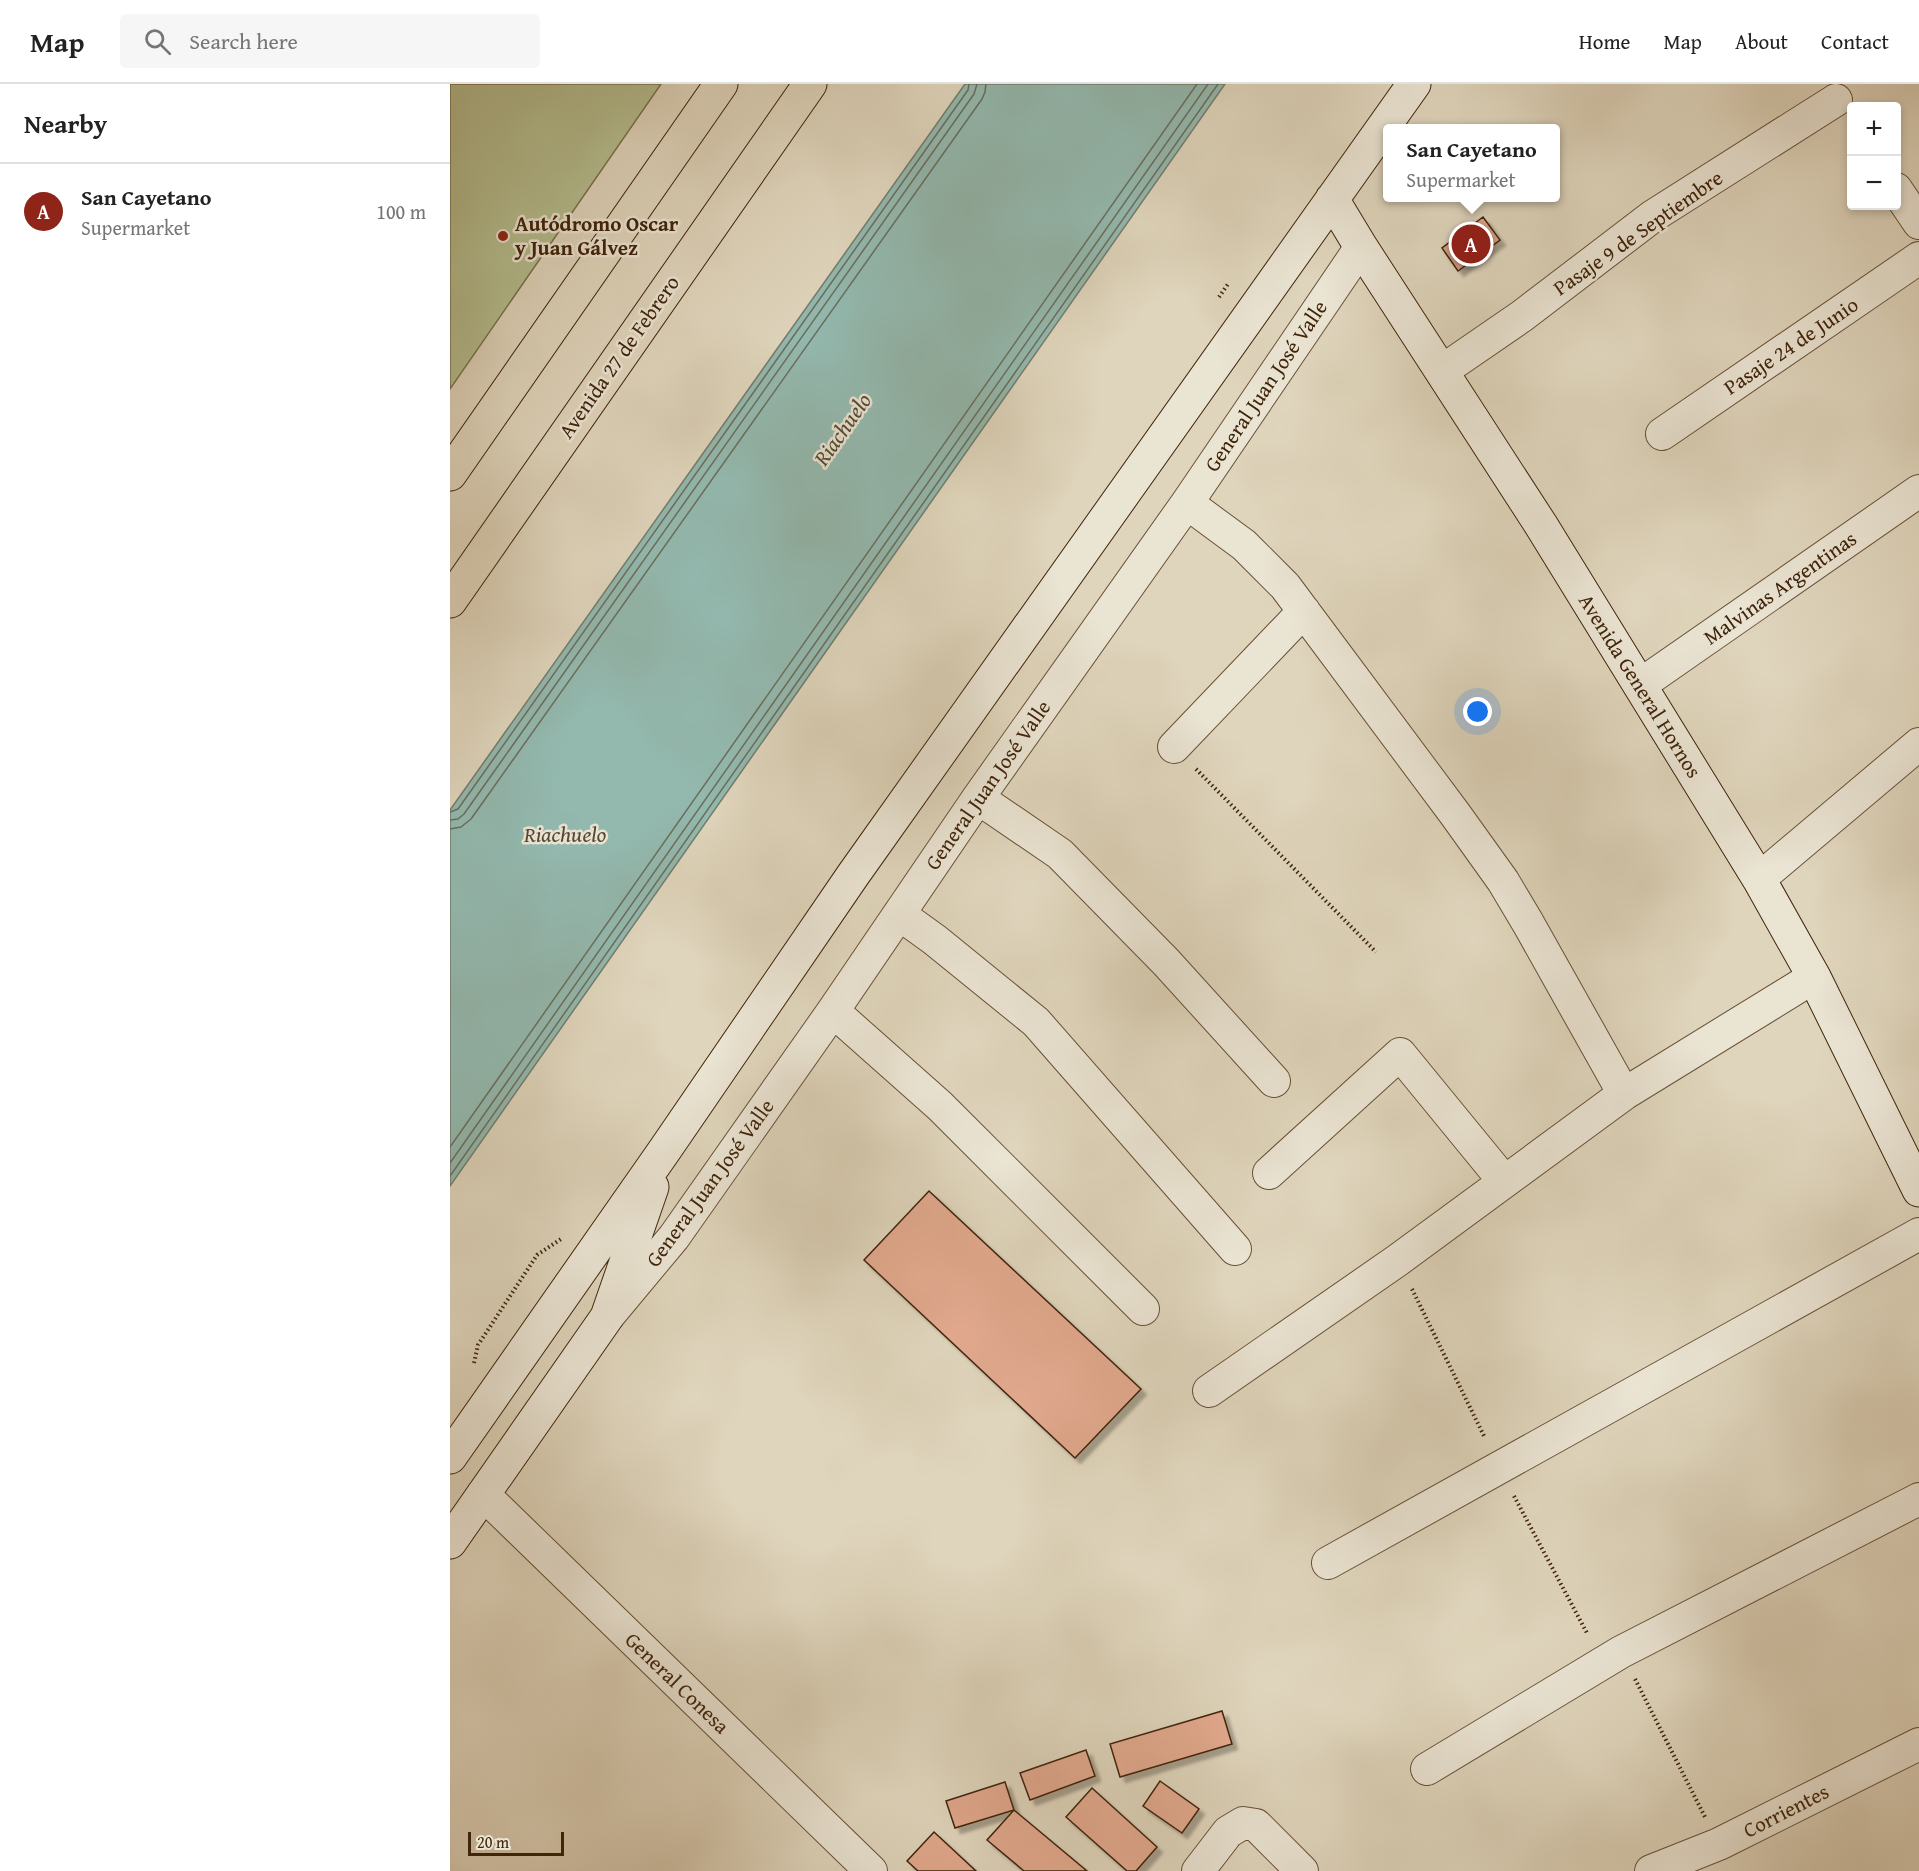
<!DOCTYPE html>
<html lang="en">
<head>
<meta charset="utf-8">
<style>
  body { margin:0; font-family:"Gentium Book Plus",serif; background:#f6f6f6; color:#222 }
  .controls { position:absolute; right:18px; top:18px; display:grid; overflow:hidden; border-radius:6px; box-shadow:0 3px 9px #0003 }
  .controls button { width:54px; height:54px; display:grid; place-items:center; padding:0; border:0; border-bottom:2px solid #e0e0e0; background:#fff; color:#222; font:30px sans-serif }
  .scale { position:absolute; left:18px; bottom:15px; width:96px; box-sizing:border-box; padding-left:6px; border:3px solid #40240b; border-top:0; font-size:16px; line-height:21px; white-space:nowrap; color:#40240b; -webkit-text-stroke:4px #eae4d3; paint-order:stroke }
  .you { position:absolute; left:1028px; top:628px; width:21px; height:21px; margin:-15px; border:4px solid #fff; border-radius:50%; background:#1a73e8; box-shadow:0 0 0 9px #1a73e833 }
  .badge { display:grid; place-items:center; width:39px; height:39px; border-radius:50%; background:#8f2418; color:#fff; font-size:20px; font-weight:700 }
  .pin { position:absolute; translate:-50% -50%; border:3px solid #fff; box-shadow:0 2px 6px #0006 }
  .popup { position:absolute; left:933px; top:40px; width:177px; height:78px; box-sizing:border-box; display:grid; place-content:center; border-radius:6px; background:#fff; filter:drop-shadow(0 2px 4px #0005); font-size:20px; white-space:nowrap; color:#767676 }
  .popup b { font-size:22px; color:#222 }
  .popup::after { content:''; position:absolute; left:50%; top:100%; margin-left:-12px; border:12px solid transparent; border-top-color:#fff }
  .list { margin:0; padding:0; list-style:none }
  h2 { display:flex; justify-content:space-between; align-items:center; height:78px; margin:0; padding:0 24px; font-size:26px }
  h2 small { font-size:20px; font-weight:400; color:#767676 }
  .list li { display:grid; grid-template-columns:39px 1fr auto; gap:18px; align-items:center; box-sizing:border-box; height:96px; padding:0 24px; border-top:2px solid #e0e0e0 }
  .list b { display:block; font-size:22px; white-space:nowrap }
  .list p { margin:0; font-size:20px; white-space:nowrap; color:#767676 }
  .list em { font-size:20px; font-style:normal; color:#767676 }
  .icon { flex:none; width:33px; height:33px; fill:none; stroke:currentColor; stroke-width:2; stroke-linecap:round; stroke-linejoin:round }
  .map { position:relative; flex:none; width:1469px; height:1787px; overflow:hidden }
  header { display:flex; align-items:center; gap:36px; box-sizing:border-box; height:84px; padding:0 30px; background:#fff; border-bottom:2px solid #e0e0e0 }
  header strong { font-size:28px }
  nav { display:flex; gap:33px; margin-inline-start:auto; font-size:21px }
  .search { width:420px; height:54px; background:#f6f6f6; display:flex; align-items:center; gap:15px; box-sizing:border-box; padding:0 21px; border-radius:6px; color:#767676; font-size:22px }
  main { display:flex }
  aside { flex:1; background:#fff }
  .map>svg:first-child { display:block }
</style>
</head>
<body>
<header>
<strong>Map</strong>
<div class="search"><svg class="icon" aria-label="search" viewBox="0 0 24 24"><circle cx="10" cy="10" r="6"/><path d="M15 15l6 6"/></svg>Search here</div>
<nav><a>Home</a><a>Map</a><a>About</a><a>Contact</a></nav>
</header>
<main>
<aside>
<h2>Nearby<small></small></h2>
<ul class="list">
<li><span class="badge">A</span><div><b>San Cayetano</b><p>Supermarket</p></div><em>100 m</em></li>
</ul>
</aside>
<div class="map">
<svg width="1469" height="1787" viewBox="0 0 1469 1787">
  <defs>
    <filter id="shadow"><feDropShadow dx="5.5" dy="5.5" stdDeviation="1.5" flood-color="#0004"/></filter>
  </defs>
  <rect width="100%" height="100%" fill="#dfd5bc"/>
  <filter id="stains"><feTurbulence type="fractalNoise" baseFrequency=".00333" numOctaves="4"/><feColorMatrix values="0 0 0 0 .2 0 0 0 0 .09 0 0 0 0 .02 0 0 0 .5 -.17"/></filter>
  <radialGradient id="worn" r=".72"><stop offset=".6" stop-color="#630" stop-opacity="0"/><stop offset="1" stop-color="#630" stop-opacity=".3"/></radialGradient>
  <path fill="#b4bd8f" stroke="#7a704d" stroke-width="1.5" d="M0,0H211L0,305Z"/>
  <path fill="#93b9af" stroke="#727d6d" stroke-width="1.5" d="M515,0H775L0,1102V726Z"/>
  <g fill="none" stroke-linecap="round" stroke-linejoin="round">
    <path stroke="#6a6e5d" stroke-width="1.5" d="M0,728L8,725L518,6L519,0
      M0,736L8,735L14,730L524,10L527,0
      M0,745L11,743L21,735L532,15L535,8L536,0
      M0,1063L747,0
      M0,1079L758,0
      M0,1092L768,0"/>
  </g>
  <path fill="#e2a98e" stroke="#40240b" stroke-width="1.5" filter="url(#shadow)" d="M1033,133L1050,156L1008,187L992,164Z
    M479,1107L691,1305L625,1374L414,1176Z
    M772,1627L782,1660L670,1693L660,1660Z
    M636,1666L645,1692L580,1716L570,1689Z
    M710,1697L749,1725L732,1749L693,1722Z
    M555,1698L564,1726L505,1744L496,1717Z
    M642,1704L707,1763L686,1787H677L616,1733Z
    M564,1726L637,1787H574L537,1756Z
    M484,1748L526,1787H468L457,1777Z"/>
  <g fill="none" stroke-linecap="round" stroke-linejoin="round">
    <g stroke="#685037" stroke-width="34">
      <path id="street" d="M1446,105L1469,139
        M992,287L1072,232L1203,132L1386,16
        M1212,350L1469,174
        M737,419L794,461L835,502L1005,730L1053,797L1078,839L1174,1010
        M1190,601L1469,407
        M724,663L854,527
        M528,714L610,770L716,878L824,997
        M1309,795L1469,660
        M449,830L485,856L586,938L785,1165
        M383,927L490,1022L693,1225
        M819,1089L950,970L1054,1097
        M159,1231L224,1153L383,927L528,714L737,419L911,163
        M759,1307L948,1176L1174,1010L1364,893
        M33,1410L421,1787
        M878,1479L1469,1150
        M977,1685L1171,1568L1469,1415
        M748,1787L778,1748L793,1739L806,1741L852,1787
        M1201,1787L1269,1760L1469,1660"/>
    </g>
    <g stroke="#40240b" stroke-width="35">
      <path id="secondary" d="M882,115L911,163L1091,441L1309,795L1364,893L1469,1106
        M0,1373L214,1067L403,791L964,0
        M0,1458L157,1233L202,1103"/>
    </g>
    <g stroke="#40240b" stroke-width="35">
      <path id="primary" d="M0,390L271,0
        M0,517L360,0"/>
    </g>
    <path stroke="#40240b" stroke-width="4" stroke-dasharray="1.5 3" stroke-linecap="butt" d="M769,213L778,200
      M746,685L926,868
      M962,1205L1035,1354
      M24,1279L28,1261L87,1171L111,1155
      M1064,1412L1138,1551
      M1185,1595L1255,1733"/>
    <use href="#street" stroke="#eae4d3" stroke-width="32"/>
    <use href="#secondary" stroke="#eae4d3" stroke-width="33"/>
    <use href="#primary" stroke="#dfd5bc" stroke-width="33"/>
  </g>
  <circle fill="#8f2418" stroke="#eae4d3" stroke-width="2" cx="53" cy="152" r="6"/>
  <g text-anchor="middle" stroke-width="5" stroke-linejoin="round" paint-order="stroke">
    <g font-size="21" font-weight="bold" fill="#40240b" stroke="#eae4d3" text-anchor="start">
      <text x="65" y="147">Autódromo Oscar<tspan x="65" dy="24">y Juan Gálvez</tspan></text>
    </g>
    <g font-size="21" fill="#40240b" stroke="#eae4d3">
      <text transform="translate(1188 149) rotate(-35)" y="7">Pasaje 9 de Septiembre</text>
      <text transform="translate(1341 262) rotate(-34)" y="7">Pasaje 24 de Junio</text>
      <text transform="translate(169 273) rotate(-55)" y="7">Avenida 27 de Febrero</text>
      <text transform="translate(816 302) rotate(-56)" y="7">General Juan José Valle</text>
      <text transform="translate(1330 504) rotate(-35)" y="7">Malvinas Argentinas</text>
      <text transform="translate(1190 602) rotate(58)" y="7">Avenida General Hornos</text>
      <text transform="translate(538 701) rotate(-55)" y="7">General Juan José Valle</text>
      <text transform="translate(260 1099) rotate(-54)" y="7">General Juan José Valle</text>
      <text transform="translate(227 1599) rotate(44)" y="7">General Conesa</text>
      <text transform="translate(1336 1727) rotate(-27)" y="7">Corrientes</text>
    </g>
    <g font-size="22" font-style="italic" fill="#554934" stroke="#eae4d3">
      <text transform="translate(392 345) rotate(-55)" y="8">Riachuelo</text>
      <text x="115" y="758">Riachuelo</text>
    </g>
  </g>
  <rect width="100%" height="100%" filter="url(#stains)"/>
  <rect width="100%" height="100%" fill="url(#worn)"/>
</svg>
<div class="controls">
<button>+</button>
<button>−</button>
</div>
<div class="scale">20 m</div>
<div class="you"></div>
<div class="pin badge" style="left:1021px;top:160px">A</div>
<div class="popup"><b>San Cayetano</b>Supermarket</div>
</div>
</main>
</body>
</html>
